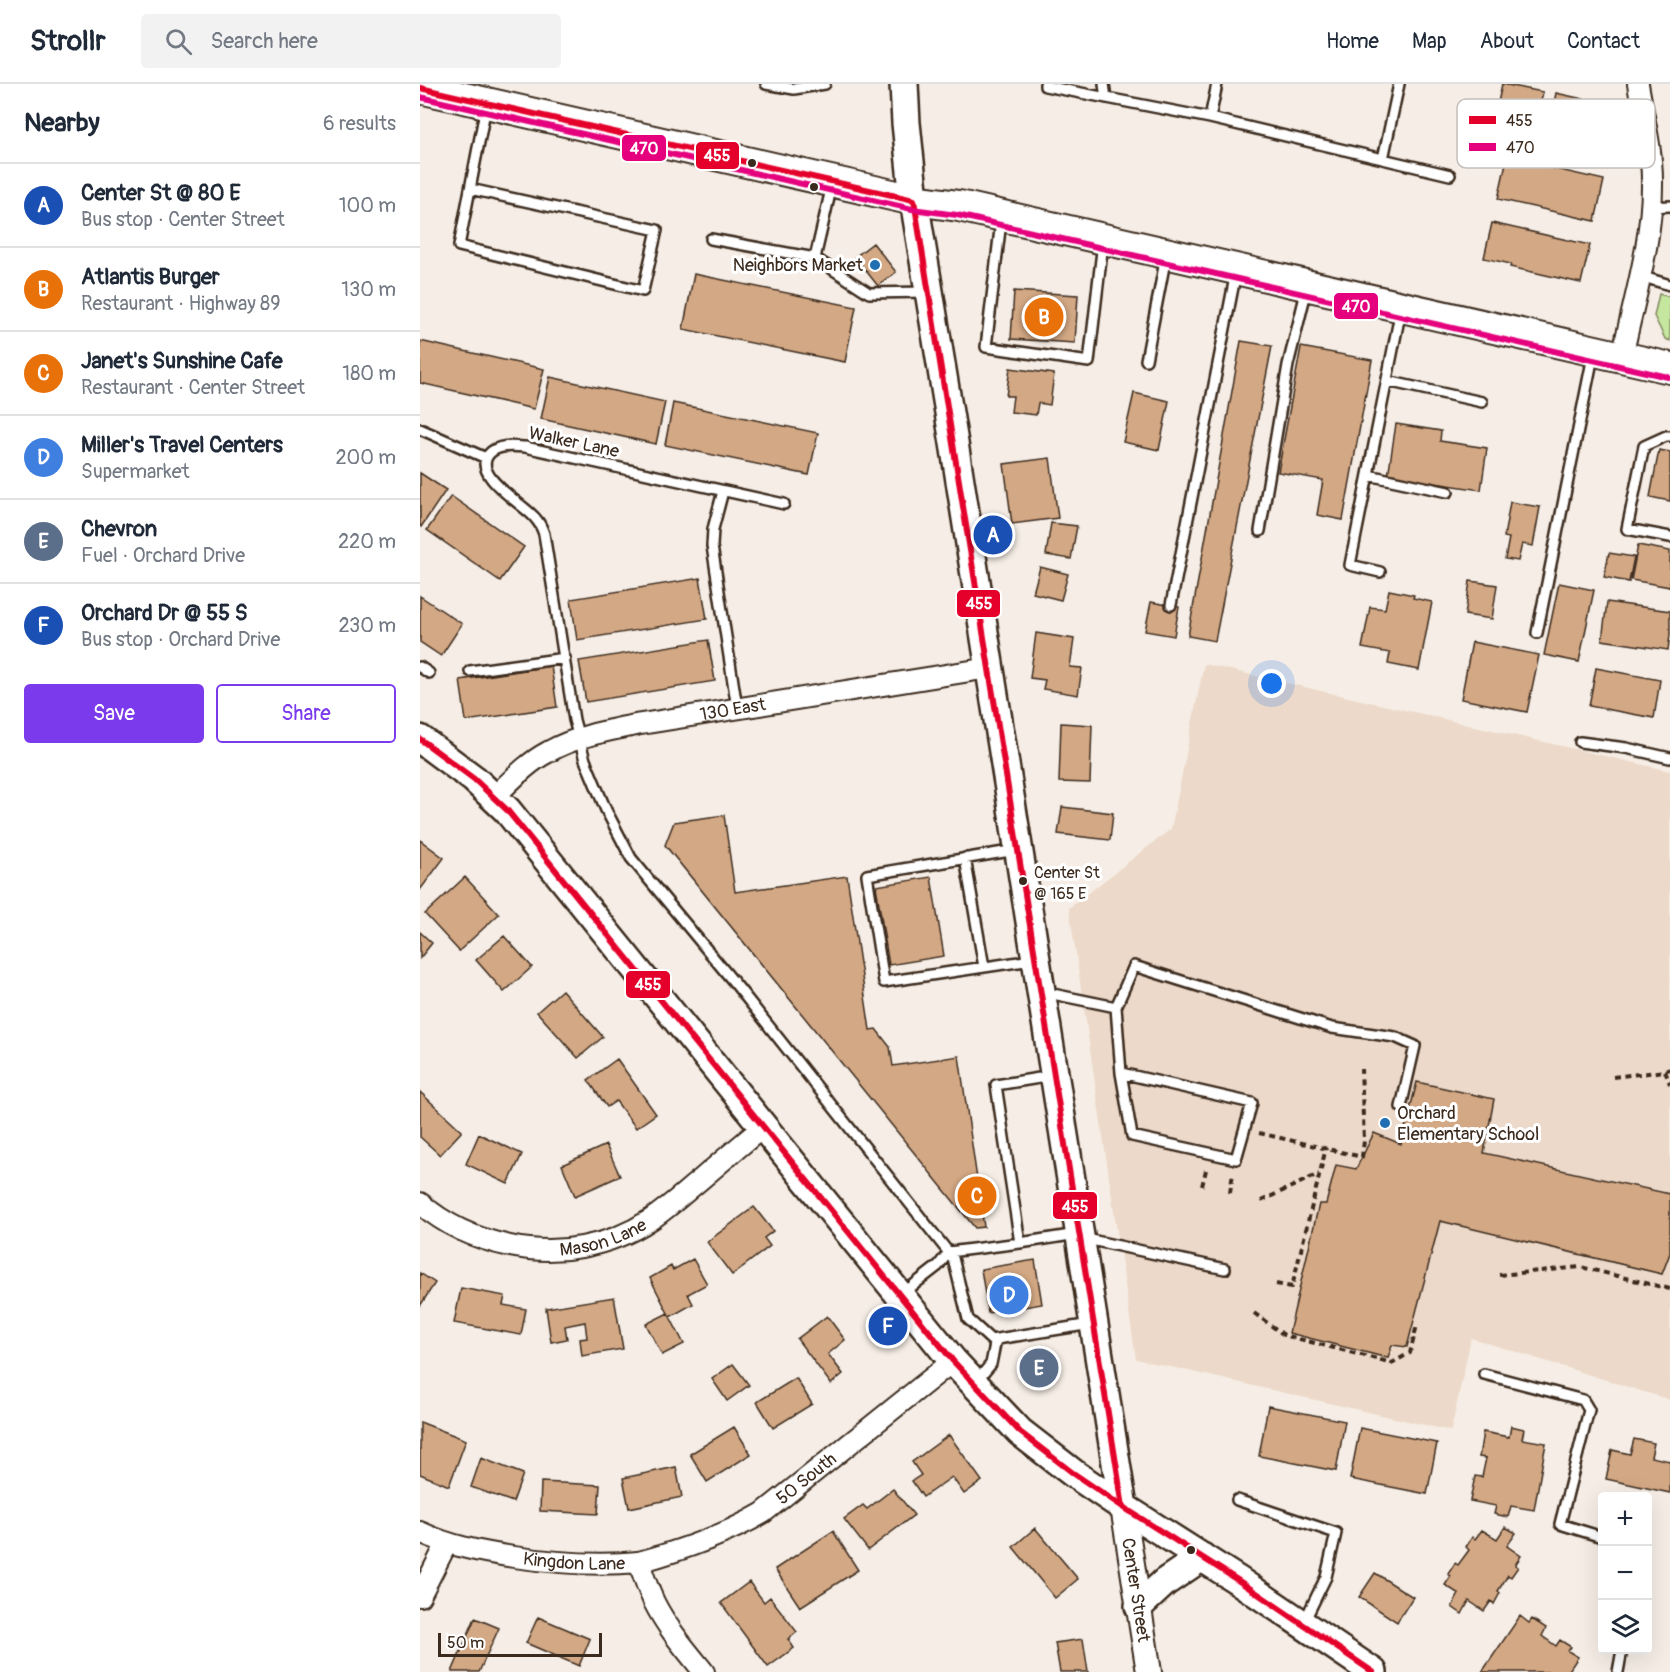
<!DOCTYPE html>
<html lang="en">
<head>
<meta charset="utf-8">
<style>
  body { margin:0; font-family:Pangolin,sans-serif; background:#f2f2f3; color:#1f2937 }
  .controls { position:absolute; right:18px; bottom:18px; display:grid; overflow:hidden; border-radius:6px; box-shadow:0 6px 24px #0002 }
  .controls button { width:54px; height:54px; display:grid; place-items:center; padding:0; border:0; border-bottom:2px solid #e0e1e3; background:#fff; color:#1f2937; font:30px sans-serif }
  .scale { position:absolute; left:18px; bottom:15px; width:164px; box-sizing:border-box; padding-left:6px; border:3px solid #3b2a1e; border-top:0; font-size:16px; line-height:21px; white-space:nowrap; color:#3b2a1e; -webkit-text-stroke:4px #fff; paint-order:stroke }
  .you { position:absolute; left:852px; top:600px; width:21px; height:21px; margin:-15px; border:4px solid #fff; border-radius:50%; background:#1a73e8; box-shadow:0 0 0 9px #1a73e833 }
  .badge { display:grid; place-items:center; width:39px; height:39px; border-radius:50%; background:#7c3aed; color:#fff; font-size:20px; font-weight:700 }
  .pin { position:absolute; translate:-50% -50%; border:3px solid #fff; box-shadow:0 2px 6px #0006 }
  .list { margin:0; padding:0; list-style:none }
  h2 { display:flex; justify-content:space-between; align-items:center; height:78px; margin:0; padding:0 24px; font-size:26px }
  h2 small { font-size:20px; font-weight:400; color:#747a83 }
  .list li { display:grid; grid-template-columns:39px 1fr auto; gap:18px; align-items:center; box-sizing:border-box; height:84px; padding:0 24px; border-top:2px solid #e0e1e3 }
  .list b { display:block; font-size:22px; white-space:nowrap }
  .list p { margin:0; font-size:20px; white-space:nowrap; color:#747a83 }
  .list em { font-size:20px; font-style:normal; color:#747a83 }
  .actions { display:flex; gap:12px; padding:18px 24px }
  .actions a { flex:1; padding:14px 0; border:2px solid #7c3aed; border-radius:6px; text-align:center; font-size:21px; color:#7c3aed }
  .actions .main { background:#7c3aed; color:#fff }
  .icon { flex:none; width:33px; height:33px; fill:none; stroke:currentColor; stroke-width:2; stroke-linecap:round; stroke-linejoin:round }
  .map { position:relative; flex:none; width:1250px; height:1588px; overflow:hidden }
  header { display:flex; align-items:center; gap:36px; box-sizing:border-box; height:84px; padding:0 30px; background:#fff; border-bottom:2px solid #e0e1e3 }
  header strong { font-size:28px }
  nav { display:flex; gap:33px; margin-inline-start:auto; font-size:21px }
  .search { width:420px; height:54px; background:#f2f2f3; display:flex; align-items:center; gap:15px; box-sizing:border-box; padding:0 21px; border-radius:6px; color:#747a83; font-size:22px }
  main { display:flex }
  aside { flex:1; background:#fff }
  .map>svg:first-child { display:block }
</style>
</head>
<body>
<header>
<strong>Strollr</strong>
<div class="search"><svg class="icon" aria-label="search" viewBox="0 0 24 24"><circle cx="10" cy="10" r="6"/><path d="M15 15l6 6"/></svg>Search here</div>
<nav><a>Home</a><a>Map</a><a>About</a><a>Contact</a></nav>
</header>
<main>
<aside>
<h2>Nearby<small>6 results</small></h2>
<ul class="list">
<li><span class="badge" style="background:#1a4fb4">A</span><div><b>Center St @ 80 E</b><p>Bus stop · Center Street</p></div><em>100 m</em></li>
<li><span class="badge" style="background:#e8710a">B</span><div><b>Atlantis Burger</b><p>Restaurant · Highway 89</p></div><em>130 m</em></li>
<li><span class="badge" style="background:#e8710a">C</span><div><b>Janet's Sunshine Cafe</b><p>Restaurant · Center Street</p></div><em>180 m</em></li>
<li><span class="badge" style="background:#3f7fe0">D</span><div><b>Miller's Travel Centers</b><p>Supermarket</p></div><em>200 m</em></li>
<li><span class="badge" style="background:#5c6f8a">E</span><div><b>Chevron</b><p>Fuel · Orchard Drive</p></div><em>220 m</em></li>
<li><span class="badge" style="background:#1a4fb4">F</span><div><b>Orchard Dr @ 55 S</b><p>Bus stop · Orchard Drive</p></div><em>230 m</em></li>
</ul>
<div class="actions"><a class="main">Save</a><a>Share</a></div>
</aside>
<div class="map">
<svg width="1250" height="1588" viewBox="0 0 1250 1588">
  <rect width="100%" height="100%" fill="#f6eee6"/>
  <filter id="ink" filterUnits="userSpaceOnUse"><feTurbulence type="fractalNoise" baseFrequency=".0167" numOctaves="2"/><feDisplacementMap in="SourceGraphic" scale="12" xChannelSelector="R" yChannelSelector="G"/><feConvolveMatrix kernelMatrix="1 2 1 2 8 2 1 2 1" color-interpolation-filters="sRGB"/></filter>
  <g filter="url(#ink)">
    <path fill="#ecd9c9" d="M784,580L1250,687V1316L1051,1254L1031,1347L716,1275L649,824L751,745Z"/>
    <path fill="#c5e69f" stroke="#80885e" stroke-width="1.5" d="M1239,210L1250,213V257L1245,255L1234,232Z"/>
    <path fill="#d3a884" stroke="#3b2a1e" stroke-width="1.5" d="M1082,0L1123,8L1115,46L1074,37Z
      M1136,9L1177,18L1168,57L1128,48Z
      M1087,74L1184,96L1175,137L1078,115Z
      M1072,139L1170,161L1161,199L1090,183L1091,180L1064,174Z
      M453,159L476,188L458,202L435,173Z
      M274,190L436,223L425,278L263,245Z
      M594,207L658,211L655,259L591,255Z
      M0,257L124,285L114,325L0,299Z
      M821,257L852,262L795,557L768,552Z
      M881,263L952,276L923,436L897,431L903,396L858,388Z
      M590,284L634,290L630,321L618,319L616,331L591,328L593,312H586Z
      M130,293L245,318L236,360L121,335Z
      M714,309L749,317L739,366L703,358Z
      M253,319L398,349L389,391L245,361Z
      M976,340L1021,347L1020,357L1067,364L1061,406L968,392Z
      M1239,366L1250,368V417L1230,413Z
      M630,374L638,434L592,440L584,380Z
      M0,389L26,406L1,443L0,442Z
      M31,412L104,463L80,497L7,446Z
      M1090,418L1120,423L1113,462L1102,460L1098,477L1085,475L1089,454L1084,453Z
      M631,439L657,442L651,475L626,471Z
      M1218,461L1250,467V503L1211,496Z
      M1189,469L1214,473L1209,498L1184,493Z
      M620,483L648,490L641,516L613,509Z
      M280,494L287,535L157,556L151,515Z
      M1050,497L1077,501L1072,535L1045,531Z
      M1139,499L1174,506L1159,578L1124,571Z
      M969,506L994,511L993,514L1012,518L999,586L968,580L970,569L942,564L950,523L965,525Z
      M0,512L42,540L21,572L0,558Z
      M731,518L759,523L754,552L725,547Z
      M1187,518L1250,527V551L1248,566L1182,556Z
      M616,549L654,555L650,583L662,584L658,611L623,605L625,596L610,594Z
      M288,556L295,597L166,618L159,577Z
      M1052,558L1119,571L1107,628L1041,615Z
      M131,582L137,623L46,637L40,596Z
      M1176,584L1240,596L1234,634L1169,622Z
      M641,639L672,641L670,699L639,698Z
      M642,723L693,729L690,756L638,750Z
      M304,731L315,808L427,792L450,946L456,945L470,963L473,982L539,972L564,1143L555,1144L245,761L254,738Z
      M0,756L24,774L0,806Z
      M45,793L79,830L39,867L5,830Z
      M511,793L524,872L469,881L456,802Z
      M0,848L12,859L0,874Z
      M84,852L112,883L84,908L56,876Z
      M142,906L183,953L158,974L117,928Z
      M197,975L236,1030L216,1044L196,1017L187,1023L168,996Z
      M997,998L1074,1015L1064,1069L1250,1110V1169L1242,1190L1020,1137L987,1263L972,1261L968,1274L869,1249L899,1120H906L916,1081L936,1085L954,1049L981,1060Z
      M0,1008L42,1047L20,1071L0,1053Z
      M59,1050L102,1070L88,1100L46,1080Z
      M186,1061L200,1092L155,1112L142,1081Z
      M334,1123L353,1147L344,1154L350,1162L312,1191L287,1158Z
      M273,1175L287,1200L268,1210L273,1220L250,1233L230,1194L251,1182L253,1186Z
      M615,1176L622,1220L568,1229L561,1185Z
      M0,1189L15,1199L0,1222Z
      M41,1204L85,1212L83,1221L106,1225L101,1251L34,1239Z
      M194,1213L203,1265L162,1272L160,1255L167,1254L165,1238L145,1242L147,1255L131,1258L126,1224Z
      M248,1229L264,1260L242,1271L226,1240Z
      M407,1232L425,1256L408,1270L423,1290L411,1300L377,1255Z
      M313,1280L329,1301L307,1317L292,1295Z
      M376,1294L392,1320L353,1344L337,1318Z
      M848,1322L925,1337L916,1387L839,1372Z
      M0,1338L46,1356L29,1402L0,1390Z
      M1091,1342L1104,1345L1102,1355L1126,1359L1114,1426L1091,1422L1088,1433L1074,1430L1076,1422L1050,1417L1055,1392L1062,1393L1066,1374L1059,1373L1063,1348L1089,1353Z
      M314,1343L331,1370L287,1398L270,1370Z
      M940,1344L1017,1359L1007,1410L930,1395Z
      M529,1351L562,1397L544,1410L532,1393L503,1413L492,1397L501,1391L492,1378Z
      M1214,1355L1234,1359L1231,1373L1250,1377V1409L1186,1395L1192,1366L1210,1370Z
      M61,1374L103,1390L93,1418L51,1403Z
      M256,1383L262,1413L209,1424L203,1394Z
      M121,1398L180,1401L178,1430L120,1427Z
      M473,1405L494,1431L448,1466L424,1435L443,1421L447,1425Z
      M1085,1443L1096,1449L1087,1462L1101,1472L1095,1481L1098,1483L1091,1493L1088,1491L1078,1507L1080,1509L1074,1520L1071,1517L1064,1527L1049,1517L1042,1530L1032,1523L1039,1510L1025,1501L1031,1492L1028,1490L1035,1479L1038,1481L1049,1466L1046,1463L1052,1453L1055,1455L1062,1446L1077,1455Z
      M615,1444L658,1495L635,1514L593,1463Z
      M413,1447L438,1486L380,1523L355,1485Z
      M955,1489L993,1513L977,1538L939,1513Z
      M329,1498L344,1518L350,1513L377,1548L368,1555L374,1564L348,1583L301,1519Z
      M1100,1532L1109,1539L1112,1535L1126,1544L1122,1552L1136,1562L1140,1556L1151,1563L1148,1567L1158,1573L1148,1588H1062Z
      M118,1533L170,1555L159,1582L106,1559Z
      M55,1534L79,1544L59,1588H32Z
      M663,1555L668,1588H640L635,1559Z"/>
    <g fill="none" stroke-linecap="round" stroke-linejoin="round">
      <g stroke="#3b2a1e" stroke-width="14">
        <path id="service" d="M346,0L374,5L405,0
          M625,0V2L790,34L797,0
          M684,0L686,14
          M790,34L1030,91
          M963,75L979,0
          M412,101L395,174L449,209L506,208
          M50,105L237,146L223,207L39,162L66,22
          M1231,123L1250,122
          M581,137L566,263L669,278L683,158
          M291,155L395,174
          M1220,192L1250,201
          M726,276L746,172
          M967,297L1062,318
          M0,345L66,374
          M1250,352H1246L1224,362L1207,445L1250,453
          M948,391L1028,408
          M303,407L293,445L292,462L317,624
          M364,420L105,363C94,362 78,360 69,370C50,391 105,421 115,434C119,438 122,444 124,450L154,636L165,676L186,726L211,774L317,902L533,1174L548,1235L571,1256L671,1240
          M840,447L868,281L887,204
          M960,488L930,481L981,225
          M751,521L816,188
          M1117,549L1173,272
          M0,583L9,589
          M50,587L145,574
          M1160,658L1206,664L1250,674
          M596,766L447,791L464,898L612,876
          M545,774L564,883
          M623,908L696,923
          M701,989L832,1019L816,1075L712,1052L701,989L696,923L714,882L912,944L975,953L995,962L981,1023
          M632,992L576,1001L600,1159L657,1150
          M662,1154L805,1185
          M482,1210L518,1182L529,1168L600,1159
          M1064,1290L1163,1316L1169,1326L1140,1440L1182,1453
          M556,1298L571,1280L576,1255
          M817,1416L916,1449L906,1493L884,1538
          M1198,1588L1202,1566"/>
      </g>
      <g stroke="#3b2a1e" stroke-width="24">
        <g id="minor">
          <path d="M1202,273C1214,215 1233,156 1232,96C1232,64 1223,31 1218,0"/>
          <path id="s1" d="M74,713C91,697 107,679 128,668C156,652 190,646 221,640L569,584"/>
          <path id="s2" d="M0,1119C26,1142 56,1155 90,1162C138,1172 189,1163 230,1136C248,1124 264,1109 280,1096C301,1078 322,1060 343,1043"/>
          <path id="s3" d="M0,1448C30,1462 61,1468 94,1473C136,1479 176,1482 219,1478C223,1491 228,1505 234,1518C247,1544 266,1566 284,1588"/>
          <path id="s4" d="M219,1478C263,1466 304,1452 343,1429L533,1277"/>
          <path d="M0,1512L27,1459"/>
        </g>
      </g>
      <g stroke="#3b2a1e" stroke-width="28">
        <g id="tertiary">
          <path id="s5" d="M703,1423L729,1588"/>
        </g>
      </g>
      <g stroke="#3b2a1e" stroke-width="32">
        <path id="secondary" d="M484,0L486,39L494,116L534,359L703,1423
          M0,655L54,695L87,726L533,1277L600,1348L653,1389L703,1423L819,1497L953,1588
          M719,1522L745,1498L782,1473"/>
      </g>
      <g stroke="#3b2a1e" stroke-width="34">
        <path id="primary" d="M0,4L494,116L539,122L1250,284"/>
      </g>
      <path stroke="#3b2a1e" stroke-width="4" stroke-dasharray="6 4.5" stroke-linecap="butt" d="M1245,987L1250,1000
        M1193,993L1245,987L1250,985
        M839,1049L942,1073L944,1057L941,985
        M782,1102L787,1082
        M810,1109L813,1089
        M841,1117L899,1090
        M1079,1191L1161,1183L1250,1205
        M856,1200L872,1203L906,1064
        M834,1229L864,1251L972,1279L990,1269L997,1241"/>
      <use href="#service" stroke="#fff" stroke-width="9"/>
      <use href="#minor" stroke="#fff" stroke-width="20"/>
      <use href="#tertiary" stroke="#fff" stroke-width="24"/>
      <use href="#secondary" stroke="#fff" stroke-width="27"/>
      <use href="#primary" stroke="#fff" stroke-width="30"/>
      <g stroke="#fff" stroke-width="10">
        <path id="bus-1" d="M0,4L494,116L703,1423
          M0,655L54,695L87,726L533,1277L600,1348L653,1389L703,1423L819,1497L953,1588"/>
      </g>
      <g stroke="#fff" stroke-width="10">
        <path id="bus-2" d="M0,13L492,125L537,131L1248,293"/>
      </g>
      <use href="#bus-1" stroke="#e4002b" stroke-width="6"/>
      <use href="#bus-2" stroke="#e5007d" stroke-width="6"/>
    </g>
  </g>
  <g fill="#3b2a1e" stroke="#fff" stroke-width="2">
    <circle cx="332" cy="79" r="5"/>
    <circle cx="394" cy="103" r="5"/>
    <circle cx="603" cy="797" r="5"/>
    <circle cx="771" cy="1466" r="5"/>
  </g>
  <g fill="#1f6fb2" stroke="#fff" stroke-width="2">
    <circle cx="455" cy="181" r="6"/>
    <circle cx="965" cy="1039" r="6"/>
  </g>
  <g text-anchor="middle" stroke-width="6" stroke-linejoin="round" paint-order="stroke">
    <g font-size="16" fill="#3b2a1e" stroke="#fff" text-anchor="start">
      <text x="614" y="794">Center St<tspan x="614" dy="21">@ 165 E</tspan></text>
    </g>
    <g font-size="18" fill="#3b2a1e" stroke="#fff" text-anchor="end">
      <text x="443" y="187">Neighbors Market</text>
      <text x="977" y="1035" text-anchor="start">Orchard<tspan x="977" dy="21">Elementary School</tspan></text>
    </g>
    <g font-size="18" fill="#3b2a1e" stroke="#fff">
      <text transform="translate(154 358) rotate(12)" y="6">Walker Lane</text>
      <text dy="6" stroke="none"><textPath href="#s1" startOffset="261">130 East</textPath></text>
      <text dy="6" stroke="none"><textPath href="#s2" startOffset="196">Mason Lane</textPath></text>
      <text dy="6" stroke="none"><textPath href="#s4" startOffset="189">50 South</textPath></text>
      <text dy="6" stroke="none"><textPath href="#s3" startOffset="158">Kingdon Lane</textPath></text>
      <text dy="6" stroke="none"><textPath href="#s5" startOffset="84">Center Street</textPath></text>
    </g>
  </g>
  <rect x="1037" y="15" width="198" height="69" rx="9" fill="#fff" stroke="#c4bfbc" stroke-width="1.5"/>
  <rect x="1049" y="32" width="27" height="8" fill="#e4002b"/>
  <rect x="1049" y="59" width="27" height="8" fill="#e5007d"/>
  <g font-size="16" fill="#3b2a1e">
    <text x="1086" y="42">455</text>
    <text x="1086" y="69">470</text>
  </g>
  <g stroke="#fff" stroke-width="2">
    <rect x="201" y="50" width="46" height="28" rx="6" fill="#e5007d"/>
    <rect x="275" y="57" width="45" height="29" rx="6" fill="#e4002b"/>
    <rect x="913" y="208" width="46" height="28" rx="6" fill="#e5007d"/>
    <rect x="536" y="505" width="45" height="29" rx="6" fill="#e4002b"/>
    <rect x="205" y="886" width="46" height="29" rx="6" fill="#e4002b"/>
    <rect x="632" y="1107" width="46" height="29" rx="6" fill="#e4002b"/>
  </g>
  <g font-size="16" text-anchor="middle" font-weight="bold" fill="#fff">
    <text x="224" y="70">470</text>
    <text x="297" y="77">455</text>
    <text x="936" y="228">470</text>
    <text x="559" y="525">455</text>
    <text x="228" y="906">455</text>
    <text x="655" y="1128">455</text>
  </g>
</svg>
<div class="controls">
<button>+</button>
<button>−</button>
<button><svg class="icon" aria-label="layers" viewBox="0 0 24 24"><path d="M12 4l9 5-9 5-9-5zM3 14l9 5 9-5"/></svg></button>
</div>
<div class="scale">50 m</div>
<div class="you"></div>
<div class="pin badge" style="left:573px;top:451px;background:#1a4fb4">A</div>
<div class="pin badge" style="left:624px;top:233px;background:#e8710a">B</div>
<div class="pin badge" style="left:557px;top:1112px;background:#e8710a">C</div>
<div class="pin badge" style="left:589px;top:1211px;background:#3f7fe0">D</div>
<div class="pin badge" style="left:619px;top:1284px;background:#5c6f8a">E</div>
<div class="pin badge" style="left:468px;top:1242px;background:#1a4fb4">F</div>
</div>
</main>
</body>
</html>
